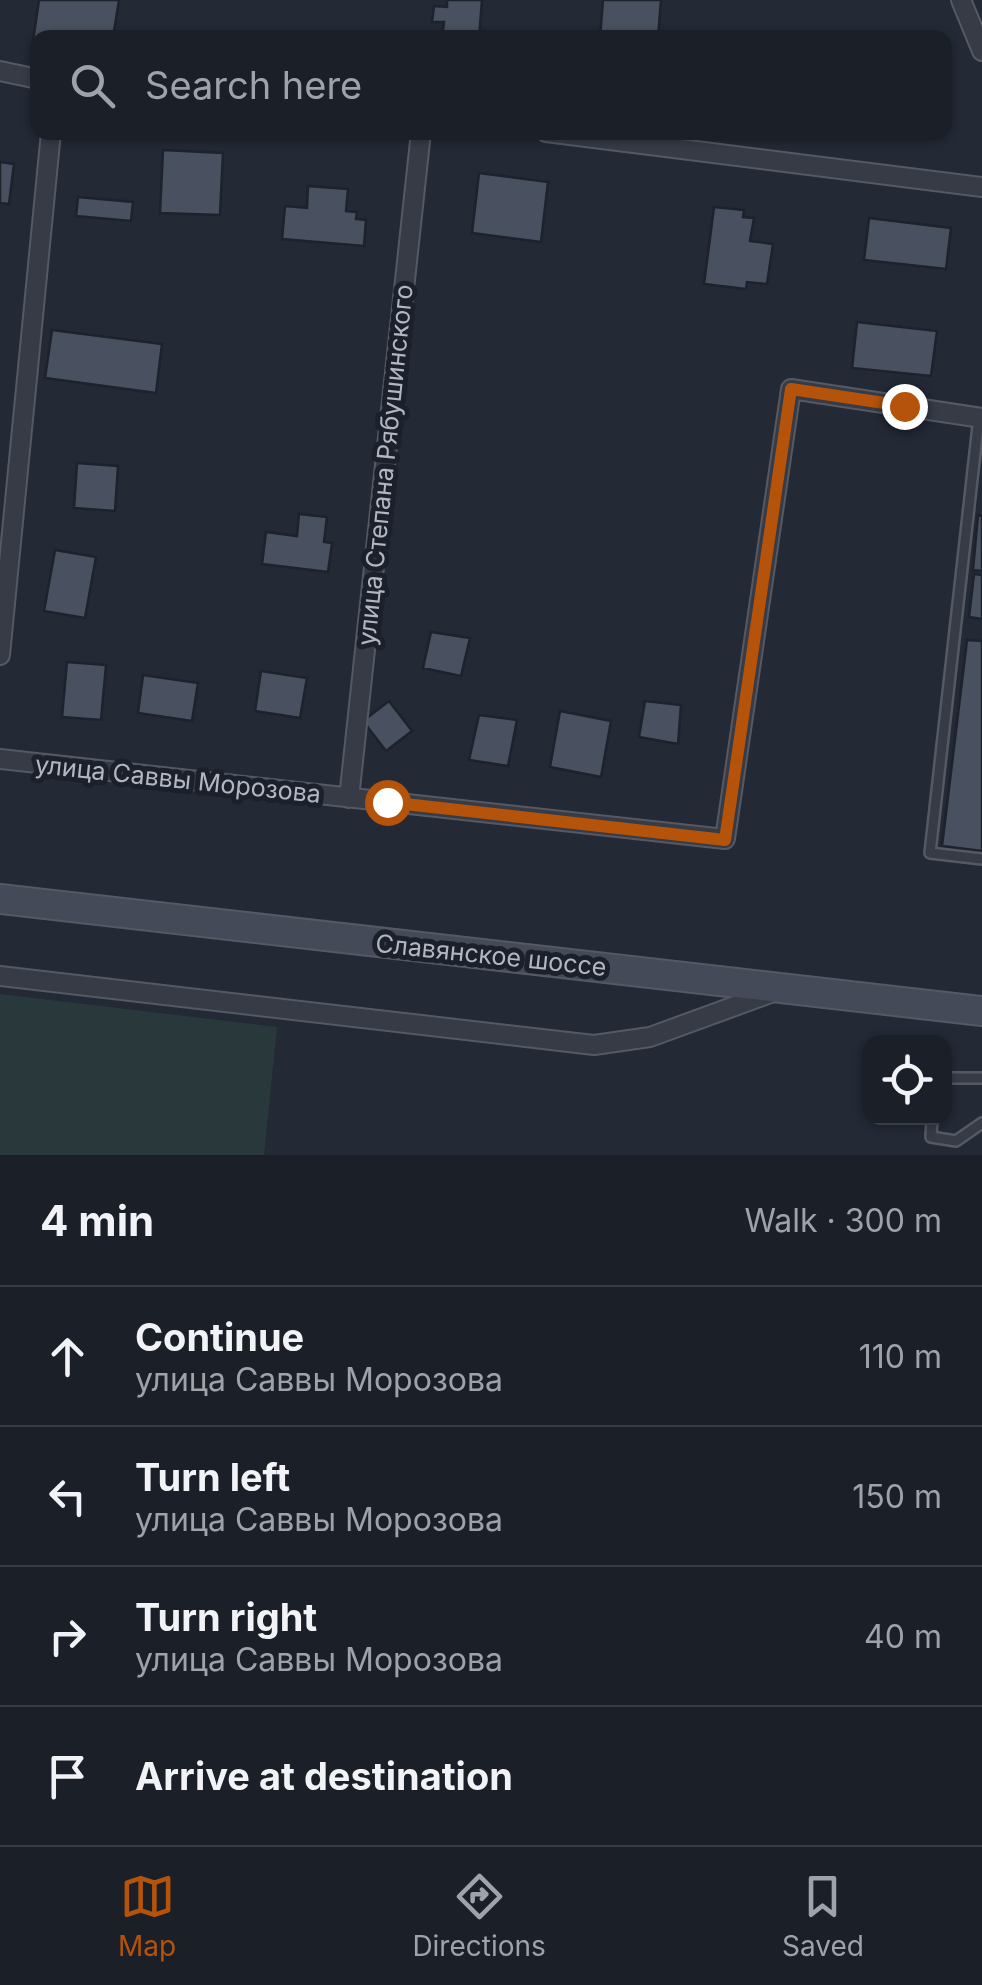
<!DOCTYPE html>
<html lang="en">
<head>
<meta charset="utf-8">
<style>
  body { margin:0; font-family:Inter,sans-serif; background:#272c34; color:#f1f3f6 }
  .controls { position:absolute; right:30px; bottom:30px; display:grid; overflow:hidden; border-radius:20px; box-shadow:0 2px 8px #0004 }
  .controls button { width:90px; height:90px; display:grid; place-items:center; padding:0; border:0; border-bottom:2px solid #383d45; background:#1a1f28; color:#f1f3f6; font:50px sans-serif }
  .stop { position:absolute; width:30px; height:30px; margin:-22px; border:8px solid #b45309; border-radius:50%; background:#fff }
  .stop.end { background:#b45309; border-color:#fff; box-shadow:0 2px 10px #0008 }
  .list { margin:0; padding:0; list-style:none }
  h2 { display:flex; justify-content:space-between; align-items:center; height:130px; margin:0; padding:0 40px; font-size:42px }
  h2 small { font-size:32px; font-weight:400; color:#9fa2a8 }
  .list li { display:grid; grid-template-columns:65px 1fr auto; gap:30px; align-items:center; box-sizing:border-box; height:140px; padding:0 40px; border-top:2px solid #383d45 }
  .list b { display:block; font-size:38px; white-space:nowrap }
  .list p { margin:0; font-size:32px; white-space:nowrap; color:#9fa2a8 }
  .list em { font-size:32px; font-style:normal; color:#9fa2a8 }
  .icon { flex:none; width:55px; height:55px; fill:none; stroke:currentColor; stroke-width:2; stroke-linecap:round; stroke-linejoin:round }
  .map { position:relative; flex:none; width:982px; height:1155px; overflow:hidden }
  .search { position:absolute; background:#1a1f28; box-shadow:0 2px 8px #0004; left:30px; right:30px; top:30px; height:110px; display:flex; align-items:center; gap:25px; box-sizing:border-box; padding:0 35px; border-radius:20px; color:#9fa2a8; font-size:38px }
  .sheet { height:690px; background:#1a1f28 }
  nav { display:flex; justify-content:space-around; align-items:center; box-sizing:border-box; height:140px; border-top:2px solid #383d45; background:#1a1f28; font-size:28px; color:#9fa2a8 }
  nav a { display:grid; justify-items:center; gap:5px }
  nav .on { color:#b45309 }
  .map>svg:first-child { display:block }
</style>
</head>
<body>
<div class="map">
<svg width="982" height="1155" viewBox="0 0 982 1155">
  <rect width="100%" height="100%" fill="#232935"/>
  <path fill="#29393b" d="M0,994L277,1027L264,1155H0Z"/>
  <path fill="#49505f" stroke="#1d222d" stroke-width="2.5" d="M39,0H119L113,38L33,41Z
    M447,0H482L479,38H442L444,22H432L434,6L447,7Z
    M603,0H661L658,38H600Z
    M163,150L223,153L220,215L160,213Z
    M0,162L14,164L9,204L0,203Z
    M479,173L548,182L541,242L472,233Z
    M308,186L348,189L346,211L357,212L356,219L366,220L364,246L282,239L285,206L307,208Z
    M78,197L133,202L131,221L76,216Z
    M714,207L744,210L743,217L754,218L750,241L773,244L767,284L747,282L746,289L704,284Z
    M869,218L951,228L946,269L864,260Z
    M857,322L937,331L931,376L852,368Z
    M52,330L162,344L156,393L45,378Z
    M77,463L118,466L115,511L74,508Z
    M299,514L327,517L324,542L332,543L328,572L262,564L266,532L297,536Z
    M978,515L982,516V571L973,570Z
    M55,550L96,557L85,618L44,611Z
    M974,574L982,575V619L969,617Z
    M431,632L470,638L461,676L423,668Z
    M967,640L982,641V851L942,846Z
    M67,662L106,665L101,720L62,717Z
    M261,671L307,678L300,718L255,711Z
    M143,675L198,683L192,721L138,713Z
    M389,701L412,731L386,751L363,721Z
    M645,701L681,705L678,744L639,737Z
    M560,711L611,721L601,777L550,767Z
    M479,715L517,720L508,766L469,760Z"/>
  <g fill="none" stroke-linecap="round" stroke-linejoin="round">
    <g stroke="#545964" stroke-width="14">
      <path id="service" d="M979,417L930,853L982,859
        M944,1078H982
        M932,1118L931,1137L956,1141L982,1123"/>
    </g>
    <g stroke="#545964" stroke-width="22">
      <path id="minor" d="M961,0L982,51
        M0,71L38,79
        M546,132L982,187
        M0,655L51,132
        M0,759L725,839L791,389L982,418
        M349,798L421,132
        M0,976L594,1045L650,1037L776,991"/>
    </g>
    <g stroke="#545964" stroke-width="32">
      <path id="secondary" d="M0,899L982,1011"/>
    </g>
    <use href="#service" stroke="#363b46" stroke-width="9"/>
    <use href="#minor" stroke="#363b46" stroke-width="18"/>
    <use href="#secondary" stroke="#454a59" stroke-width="28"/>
  </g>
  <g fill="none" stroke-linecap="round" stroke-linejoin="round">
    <path stroke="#b45309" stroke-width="12" d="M387,802L725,840L791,389L904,406"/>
  </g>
  <g text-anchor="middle" stroke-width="10" stroke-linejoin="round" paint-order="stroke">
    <g font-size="25" fill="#b1b6c3" stroke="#1b202b">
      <text transform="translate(385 465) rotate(-84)" y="9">улица Степана Рябушинского</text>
      <text transform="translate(178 779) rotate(6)" y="9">улица Саввы Морозова</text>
      <text transform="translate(491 955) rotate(6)" y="9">Славянское шоссе</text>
    </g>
  </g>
</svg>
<div class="controls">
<button><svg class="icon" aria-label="locate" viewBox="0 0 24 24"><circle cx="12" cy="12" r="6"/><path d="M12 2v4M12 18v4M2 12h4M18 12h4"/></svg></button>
</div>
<div class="stop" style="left:387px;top:802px"></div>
<div class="stop end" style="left:904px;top:406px"></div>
<div class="search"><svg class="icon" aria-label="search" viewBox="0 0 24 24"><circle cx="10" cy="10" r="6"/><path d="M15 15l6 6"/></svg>Search here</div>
</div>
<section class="sheet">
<h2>4 min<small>Walk · 300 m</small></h2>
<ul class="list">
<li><svg class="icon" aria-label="ahead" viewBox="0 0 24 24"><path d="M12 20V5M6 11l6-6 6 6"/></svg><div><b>Continue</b><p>улица Саввы Морозова</p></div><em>110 m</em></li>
<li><svg class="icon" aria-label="left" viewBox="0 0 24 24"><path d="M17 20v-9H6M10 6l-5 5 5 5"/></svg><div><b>Turn left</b><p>улица Саввы Морозова</p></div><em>150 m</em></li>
<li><svg class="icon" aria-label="right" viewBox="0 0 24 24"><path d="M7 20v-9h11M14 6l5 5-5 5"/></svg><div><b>Turn right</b><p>улица Саввы Морозова</p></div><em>40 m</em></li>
<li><svg class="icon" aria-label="arrive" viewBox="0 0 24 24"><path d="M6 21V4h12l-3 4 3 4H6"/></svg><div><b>Arrive at destination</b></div></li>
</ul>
</section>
<nav>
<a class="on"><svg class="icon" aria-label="map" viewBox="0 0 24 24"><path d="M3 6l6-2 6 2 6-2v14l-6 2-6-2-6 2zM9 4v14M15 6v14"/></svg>Map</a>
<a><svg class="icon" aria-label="directions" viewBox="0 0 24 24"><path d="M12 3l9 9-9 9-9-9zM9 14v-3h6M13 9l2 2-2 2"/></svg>Directions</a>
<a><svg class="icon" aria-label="saved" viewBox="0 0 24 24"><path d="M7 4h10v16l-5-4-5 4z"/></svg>Saved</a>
</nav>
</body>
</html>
